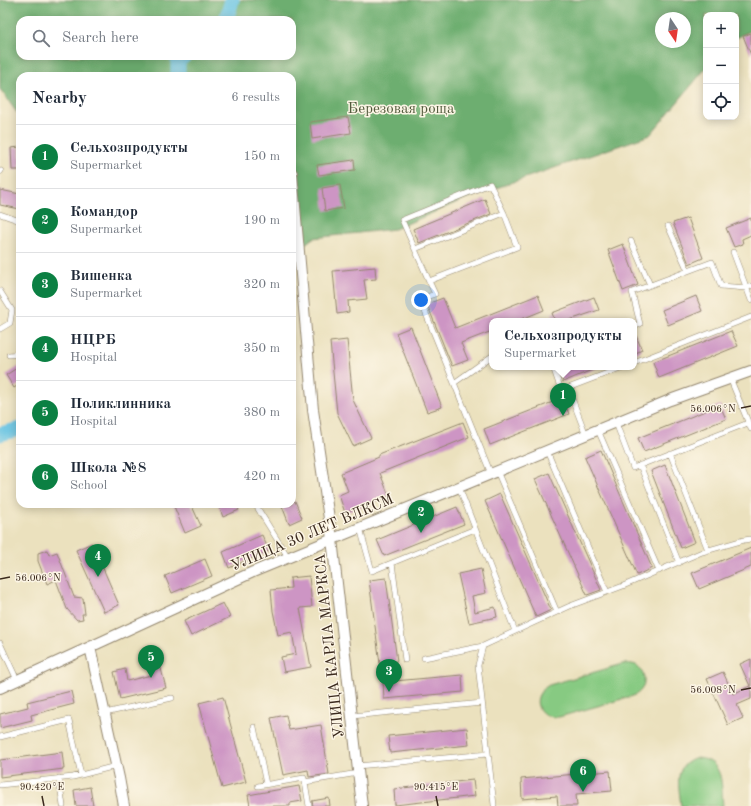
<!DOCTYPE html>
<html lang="en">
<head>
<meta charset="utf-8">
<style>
  body { margin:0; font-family:"Old Standard TT",serif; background:#f2f2f3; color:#1f2937 }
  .controls { position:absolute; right:12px; top:12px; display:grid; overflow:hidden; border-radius:8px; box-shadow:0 2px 10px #0003 }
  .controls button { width:36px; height:36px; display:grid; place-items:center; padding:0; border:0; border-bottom:1px solid #e0e1e3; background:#fff; color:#1f2937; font:20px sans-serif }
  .compass { position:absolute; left:655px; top:12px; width:36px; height:36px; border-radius:50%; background:#fff; box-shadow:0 2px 10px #0003; rotate:167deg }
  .you { position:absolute; left:421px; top:300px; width:14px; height:14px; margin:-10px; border:3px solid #fff; border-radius:50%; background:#1a73e8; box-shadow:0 0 0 6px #1a73e833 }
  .badge { display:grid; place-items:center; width:26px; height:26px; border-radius:50%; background:#0b8043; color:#fff; font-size:13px; font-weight:700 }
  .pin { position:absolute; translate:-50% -33px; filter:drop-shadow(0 1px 2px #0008) }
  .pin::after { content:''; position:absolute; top:21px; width:14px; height:12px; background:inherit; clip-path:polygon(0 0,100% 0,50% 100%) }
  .popup { position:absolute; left:489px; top:318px; width:148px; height:52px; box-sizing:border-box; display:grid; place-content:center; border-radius:8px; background:#fff; filter:drop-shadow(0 1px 3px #0005); font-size:13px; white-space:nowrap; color:#747a83 }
  .popup b { font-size:15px; color:#1f2937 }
  .popup::after { content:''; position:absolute; left:50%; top:100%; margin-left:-8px; border:8px solid transparent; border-top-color:#fff }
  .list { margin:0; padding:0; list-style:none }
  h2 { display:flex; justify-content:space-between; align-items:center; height:52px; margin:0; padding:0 16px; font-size:17px }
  h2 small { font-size:13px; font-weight:400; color:#747a83 }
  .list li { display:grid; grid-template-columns:26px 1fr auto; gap:12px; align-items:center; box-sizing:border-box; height:64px; padding:0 16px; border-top:1px solid #e0e1e3 }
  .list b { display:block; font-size:15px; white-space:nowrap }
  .list p { margin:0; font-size:13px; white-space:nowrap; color:#747a83 }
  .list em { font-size:13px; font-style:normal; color:#747a83 }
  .icon { flex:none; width:22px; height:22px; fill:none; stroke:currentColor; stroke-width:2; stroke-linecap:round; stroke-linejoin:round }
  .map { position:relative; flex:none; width:751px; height:806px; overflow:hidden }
  .search { position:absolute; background:#fff; box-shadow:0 2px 10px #0003; left:16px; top:16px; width:280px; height:44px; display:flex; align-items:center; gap:10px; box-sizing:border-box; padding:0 14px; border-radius:12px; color:#747a83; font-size:15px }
  .panel { position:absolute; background:#fff; box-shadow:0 2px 10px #0003; left:16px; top:72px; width:280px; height:436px; border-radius:12px }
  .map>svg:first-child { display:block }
</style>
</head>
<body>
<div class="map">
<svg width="751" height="806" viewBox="0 0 751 806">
  <rect width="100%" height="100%" fill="#fcf5e5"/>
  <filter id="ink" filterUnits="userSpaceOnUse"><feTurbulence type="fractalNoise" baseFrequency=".025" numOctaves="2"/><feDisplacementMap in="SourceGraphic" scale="8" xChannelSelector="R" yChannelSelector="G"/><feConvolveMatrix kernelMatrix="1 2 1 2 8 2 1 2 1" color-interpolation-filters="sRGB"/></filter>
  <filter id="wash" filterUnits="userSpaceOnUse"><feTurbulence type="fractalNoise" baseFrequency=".012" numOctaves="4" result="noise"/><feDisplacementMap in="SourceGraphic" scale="16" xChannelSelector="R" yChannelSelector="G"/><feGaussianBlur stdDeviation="0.9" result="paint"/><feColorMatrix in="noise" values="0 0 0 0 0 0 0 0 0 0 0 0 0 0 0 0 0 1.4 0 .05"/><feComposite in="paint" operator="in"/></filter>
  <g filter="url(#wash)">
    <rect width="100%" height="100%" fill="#ebe1be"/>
    <path fill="#87ca82" stroke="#617a50" d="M623,664C627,664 631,663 636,665C646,671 647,686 638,693C637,694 635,695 633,696L559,717C536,719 529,696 549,685Z
      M697,758C725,760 721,785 723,806H681C679,785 672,766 697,758Z"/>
    <path fill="#6dae70" stroke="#546c47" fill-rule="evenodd" d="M0,0H751V31L736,38V15H706V68L650,135L467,198L395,229L313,238L292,254V76H20V117L0,89ZM661,18H685V42H661ZM20,20H292V56H20Z"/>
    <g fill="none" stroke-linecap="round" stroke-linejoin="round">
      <path stroke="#65c3e3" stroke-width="15" d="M226,20L232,0
        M178,76V61L184,56
        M0,434L20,429"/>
    </g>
    <g id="blocks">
      <path fill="#cd95c4" d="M751,33V55L743,36Z
        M348,117L351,133L312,139L310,122Z
        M20,147V170H12L11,148Z
        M354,160L355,170L319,175L317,165Z
        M340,185L344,208L325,211L322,188Z
        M0,190L20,194V209L0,205Z
        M485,199L491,214L419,243L413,229Z
        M688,218L703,258L689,264L673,223Z
        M751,218V235L742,239L743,244L734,247L726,228Z
        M623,244L638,285L623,291L608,250Z
        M375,267L376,279L364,280L367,299L348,301L349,312L337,314L333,271Z
        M538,295L544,310L517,321H492V331L461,343L468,360L452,366L427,304L443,298L455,328Z
        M696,296L702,311L668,325L662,310Z
        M594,297L599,310L567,321H555L552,313Z
        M411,327L442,407L427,412L396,333Z
        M634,331L642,350L634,354Z
        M731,331L738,346L659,378L653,362Z
        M347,340L353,400L371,438L353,446L337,413L330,342Z
        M20,366V384L14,388L6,375Z
        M557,367H599L563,382Z
        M563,398L569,414L490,445L484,429Z
        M720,405L726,419L644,452L638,438Z
        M463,422L469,437L380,473L389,496L345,513L339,495L348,491L341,473L379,457V455Z
        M601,450L652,568L637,575L585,457Z
        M665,465L695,542L681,548L651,471Z
        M549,473L601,590L587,595L535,479Z
        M500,494L551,610L536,617L485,501Z
        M295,501L302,518L289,524L282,506L287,504H292V502Z
        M173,504H191L201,526L185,533Z
        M218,504H236L239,510L223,517Z
        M457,507L464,524L384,556L377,540Z
        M262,535L269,551L229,568L223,552Z
        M92,543L119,605L104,612L76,550Z
        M751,548V567L699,589L692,573Z
        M47,550L49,555L57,552L74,597L83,598L85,614H82L83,619L77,620L67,609L56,580L47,584L38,561V553Z
        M205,559L212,576L172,593L165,576Z
        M481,569L486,593L472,596L475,612L495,607L497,617L469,623L458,574Z
        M309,576L312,607L300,608L311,667L284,672L281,657L296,654L292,632L278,635L273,611L271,590L291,588L290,578Z
        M386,578L397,661L380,664L369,580Z
        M223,603L230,617L191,636L184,621Z
        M751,659V699L737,705L743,718L728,725L707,679L723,672L733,694L750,686L740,664Z
        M159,661L166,688L120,699L114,672L125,669L127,681L151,675L148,664Z
        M462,675L463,692L384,699L383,682Z
        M71,691L74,704L31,715L32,720L0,728V714L28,707L27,702Z
        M223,697L246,782L222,788L199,703Z
        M286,715L289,730L321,725L329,774L309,777L308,770L283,775L271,718Z
        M467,728L469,745L390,753L388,736Z
        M62,752L64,769L0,777V760Z
        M610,771L612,791L576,794L577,806H558L557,796L522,799L521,779Z
        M473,780L475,796L395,805L394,789Z
        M299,786L302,801L290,803V806H250L248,795Z
        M90,787L93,806H76L74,790Z
        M329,798L330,806H313L312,801Z"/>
    </g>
  </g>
  <g filter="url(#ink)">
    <use href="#blocks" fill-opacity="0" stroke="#93866e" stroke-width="1"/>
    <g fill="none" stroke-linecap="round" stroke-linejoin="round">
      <g stroke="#93866e" stroke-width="6">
        <path id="service" d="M0,172L1,171
          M0,214L20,221
          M668,226L688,271
          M631,241L650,285
          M415,249L504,213L517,247L429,281L402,220L490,184L504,213
          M733,252L751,300
          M429,281L435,294L420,299L491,474
          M0,291L12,310L10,323L0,329
          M634,327L640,324L632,292L712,262L721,286L746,288L751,286
          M9,355L20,354
          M634,363L751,317
          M553,367L561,390L568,388L586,435
          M730,378L751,429
          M454,383L492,356
          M568,388L623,367
          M616,423L633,468L748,423
          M598,430L659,571
          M547,451L607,592
          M670,453L708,550
          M640,465L679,563
          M497,471L557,612
          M459,487L515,631
          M255,504L288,557
          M360,528L372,571L475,529
          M392,563L405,660
          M0,643L17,680
          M483,646L478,665L494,805
          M424,658L483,646L570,606L623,586L702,552L744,540L751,539
          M105,713L172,698
          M352,716L482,703
          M254,727L266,784
          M0,737L69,720L81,775
          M357,766L488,754
          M59,778L63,806
          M0,785L73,777L116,766
          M258,786L304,778L305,782
          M309,806L305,782L358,773"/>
      </g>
      <g stroke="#93866e" stroke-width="12">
        <path id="minor" d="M292,173L313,410L332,539L362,806
          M90,647L119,778L124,806
          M0,688L90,647L253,572L670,400L751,371"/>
      </g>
      <use href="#service" stroke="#fff" stroke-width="5"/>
      <use href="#minor" stroke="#fff" stroke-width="10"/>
    </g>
  </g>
  <path fill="none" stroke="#3b2a1e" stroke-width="1.5" d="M741,408L751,406M0,579L10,577M741,690L751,688M42,796L44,806M436,796L438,806"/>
  <g text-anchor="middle" stroke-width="3" stroke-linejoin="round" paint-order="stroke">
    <g font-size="15" fill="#525a3c" stroke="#fcf5e5">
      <text x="401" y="113">Березовая роща</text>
    </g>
    <g font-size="15" fill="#3b2a1e" stroke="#fcf5e5">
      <text transform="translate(312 532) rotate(-23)" y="5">УЛИЦА 30 ЛЕТ ВЛКСМ</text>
      <text transform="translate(329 646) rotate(-96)" y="5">УЛИЦА КАРЛА МАРКСА</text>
    </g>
  </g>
  <g font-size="10" text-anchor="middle" fill="#3b2a1e" stroke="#fcf5e5" stroke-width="3" stroke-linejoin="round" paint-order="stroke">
    <text x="713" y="412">56.006°N</text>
    <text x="38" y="581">56.006°N</text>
    <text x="713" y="693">56.008°N</text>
    <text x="42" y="790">90.420°E</text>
    <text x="436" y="790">90.415°E</text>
  </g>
</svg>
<div class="controls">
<button>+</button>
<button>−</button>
<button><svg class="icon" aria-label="locate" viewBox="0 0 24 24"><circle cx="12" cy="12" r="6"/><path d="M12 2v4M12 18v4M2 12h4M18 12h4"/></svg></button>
</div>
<svg class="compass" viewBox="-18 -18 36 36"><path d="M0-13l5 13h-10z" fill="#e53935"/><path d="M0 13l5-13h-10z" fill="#747a83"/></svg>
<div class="you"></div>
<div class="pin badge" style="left:563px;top:416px">1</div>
<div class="popup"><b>Сельхозпродукты</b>Supermarket</div>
<div class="pin badge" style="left:421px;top:533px">2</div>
<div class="pin badge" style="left:389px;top:692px">3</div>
<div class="pin badge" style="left:98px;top:577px">4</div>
<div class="pin badge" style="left:151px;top:678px">5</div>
<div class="pin badge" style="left:583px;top:792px">6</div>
<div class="search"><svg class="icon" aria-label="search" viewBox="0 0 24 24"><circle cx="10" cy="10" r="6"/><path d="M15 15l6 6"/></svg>Search here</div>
<section class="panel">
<h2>Nearby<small>6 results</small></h2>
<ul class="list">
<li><span class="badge">1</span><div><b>Сельхозпродукты</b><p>Supermarket</p></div><em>150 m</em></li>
<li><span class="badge">2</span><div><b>Командор</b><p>Supermarket</p></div><em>190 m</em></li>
<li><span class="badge">3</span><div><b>Вишенка</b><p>Supermarket</p></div><em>320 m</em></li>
<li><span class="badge">4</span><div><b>НЦРБ</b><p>Hospital</p></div><em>350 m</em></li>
<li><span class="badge">5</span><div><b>Поликлинника</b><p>Hospital</p></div><em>380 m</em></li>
<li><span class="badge">6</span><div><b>Школа №8</b><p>School</p></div><em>420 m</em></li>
</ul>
</section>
</div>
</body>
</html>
